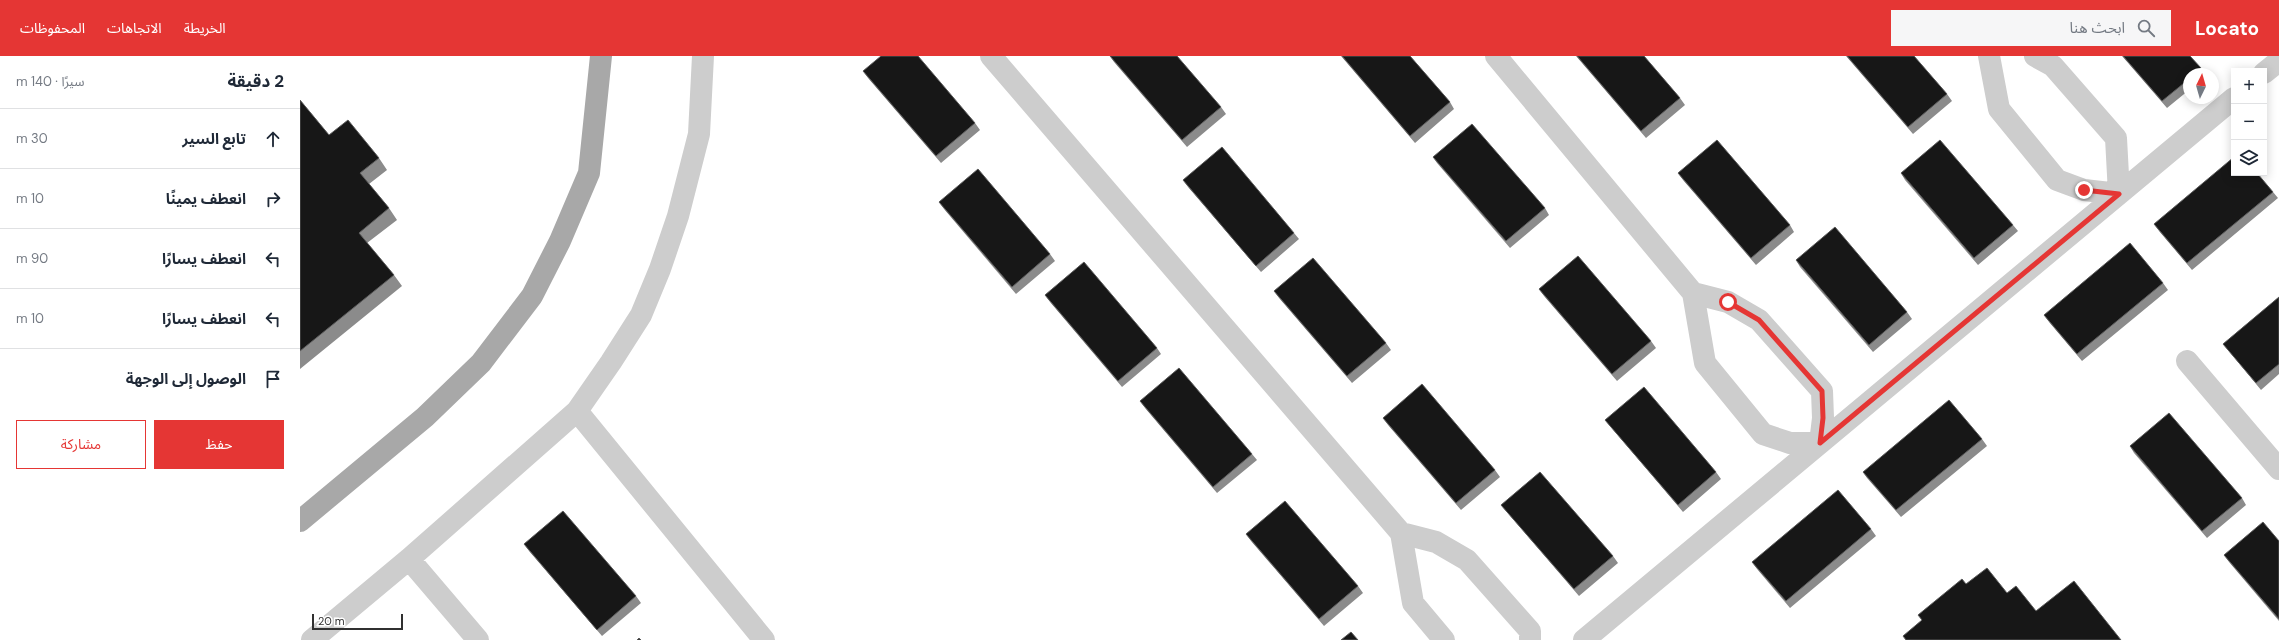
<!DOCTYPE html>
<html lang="ar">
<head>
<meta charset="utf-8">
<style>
  body { margin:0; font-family:"DM Sans","Noto Sans Arabic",sans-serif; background:#f6f6f7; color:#1f2937; direction:rtl }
  .controls { position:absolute; right:12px; top:12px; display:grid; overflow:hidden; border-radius:0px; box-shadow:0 2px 10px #0003 }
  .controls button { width:36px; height:36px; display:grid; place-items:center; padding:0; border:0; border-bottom:1px solid #e0e1e3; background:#fff; color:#1f2937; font:20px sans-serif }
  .compass { position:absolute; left:1883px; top:12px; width:36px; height:36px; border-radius:50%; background:#fff; box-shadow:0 2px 10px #0003; rotate:5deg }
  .scale { position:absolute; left:12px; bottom:10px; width:91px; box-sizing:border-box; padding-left:4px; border:2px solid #303030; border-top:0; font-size:11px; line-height:14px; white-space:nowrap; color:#303030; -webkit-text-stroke:3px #fff; paint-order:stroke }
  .stop { position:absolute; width:12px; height:12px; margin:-9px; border:3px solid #e53634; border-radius:50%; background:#fff }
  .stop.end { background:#e53634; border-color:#fff; box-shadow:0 1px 4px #0008 }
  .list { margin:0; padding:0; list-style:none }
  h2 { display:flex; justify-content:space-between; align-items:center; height:52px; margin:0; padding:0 16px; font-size:17px }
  h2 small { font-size:13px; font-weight:400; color:#747a83 }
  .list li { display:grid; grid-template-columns:26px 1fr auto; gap:12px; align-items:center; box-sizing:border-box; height:60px; padding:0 16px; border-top:1px solid #e0e1e3 }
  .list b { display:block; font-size:15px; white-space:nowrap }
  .list em { font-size:13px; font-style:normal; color:#747a83 }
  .actions { display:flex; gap:8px; padding:12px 16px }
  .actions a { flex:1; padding:9px 0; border:1px solid #e53634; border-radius:0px; text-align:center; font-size:14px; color:#e53634 }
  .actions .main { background:#e53634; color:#fff }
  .icon { flex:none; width:22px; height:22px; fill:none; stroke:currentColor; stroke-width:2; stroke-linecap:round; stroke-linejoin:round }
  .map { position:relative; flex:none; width:1979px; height:584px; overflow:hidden; direction:ltr }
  header { display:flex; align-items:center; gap:24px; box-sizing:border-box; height:56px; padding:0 20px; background:#e53634; color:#fff }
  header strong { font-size:19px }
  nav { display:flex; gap:22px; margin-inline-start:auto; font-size:14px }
  .search { width:280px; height:36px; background:#f6f6f7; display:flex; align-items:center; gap:10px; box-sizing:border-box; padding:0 14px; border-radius:0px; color:#747a83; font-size:15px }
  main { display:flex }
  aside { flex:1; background:#fff }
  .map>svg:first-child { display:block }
</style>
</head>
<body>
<header>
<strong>Locato</strong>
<div class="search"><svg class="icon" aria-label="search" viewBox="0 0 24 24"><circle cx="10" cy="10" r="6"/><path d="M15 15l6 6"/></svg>ابحث هنا</div>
<nav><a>الخريطة</a><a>الاتجاهات</a><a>المحفوظات</a></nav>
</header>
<main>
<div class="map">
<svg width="1979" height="584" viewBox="0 0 1979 584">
  <rect width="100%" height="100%" fill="#fff"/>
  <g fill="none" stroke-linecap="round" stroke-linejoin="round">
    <path stroke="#cdcdcd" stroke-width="22" d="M691,0L1101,477L1113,547L1144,584
      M1196,0L1393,237L1405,307L1463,378L1490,387H1520L1523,362L1522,335L1459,264L1428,246L1393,237
      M1689,0L1699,53L1757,124L1784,134L1819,138L1816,82L1753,10L1735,0
      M1964,17L1979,5
      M1887,305L1979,413
      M277,355L464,584
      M1101,477L1136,486L1167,504L1230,575V584
      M109,503L178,584
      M12,584L109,503L277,355L311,306L341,259L360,213L378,160L399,78L403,0
      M1284,584L1934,42"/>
    <path stroke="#a8a8a8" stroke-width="22" d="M0,465L125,361L181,307L232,240L260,185L289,117L301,0"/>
  </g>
  <path fill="#8b8b8b" d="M810,0L921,51L926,58L887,91L814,6Z
    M1041,0H1110L1150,46L1154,53L1115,87Z
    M1276,0H1344L1380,42L1385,49L1346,82Z
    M1546,0H1614L1647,38L1652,45L1613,78Z
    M1822,0H1890L1905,18H1889V34L1867,52Z
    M563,15L675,67L680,74L641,107L568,22Z
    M0,44L29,79L79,102L87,114L69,128L89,152L97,164L67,187L94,219L102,230L0,313Z
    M1133,101L1245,152L1249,159L1210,192L1137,107Z
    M1378,117L1490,169L1494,176L1456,209L1383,124Z
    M1601,117L1713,169L1718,175L1678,209L1605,124Z
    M883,124L994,177L999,183L961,216L888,131Z
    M1973,136L1978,142L1892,214L1859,175L1854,168Z
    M639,146L750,198L755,205L716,238L644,153Z
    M1496,204L1607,256L1612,263L1573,296L1500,211Z
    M1863,227L1868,234L1782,305L1749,266L1744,259Z
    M1239,233L1351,285L1356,292L1317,325L1244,240Z
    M974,235L1086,287L1091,294L1052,327L979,242Z
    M745,239L857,292L861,298L822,331L750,246Z
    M1979,241V318L1961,334L1928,294L1923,288Z
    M840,345L952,398L957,404L917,437L845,352Z
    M1083,362L1195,414L1200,421L1161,454L1088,369Z
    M1305,364L1416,416L1421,423L1383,456L1310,370Z
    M1682,383L1687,390L1601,461L1567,422L1563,416Z
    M1830,390L1942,442L1946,449L1907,482L1834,397Z
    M1201,449L1313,500L1318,507L1279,540L1206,455Z
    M1571,473L1576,480L1490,552L1457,513L1452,506Z
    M946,478L1058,530L1063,537L1024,570L951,485Z
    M1979,485V565L1929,506L1924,499Z
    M224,488L336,540L341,547L302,580L229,495Z"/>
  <path fill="#171717" stroke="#5d5d5d" d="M581,0H618L675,67L636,100L563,15Z
    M810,0H877L921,51L882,84Z
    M1042,0H1110L1150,46L1110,80Z
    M1277,0H1344L1380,42L1341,75Z
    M1547,0H1614L1647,38L1608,71Z
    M1823,0H1890L1901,12L1895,18H1889V23L1862,45Z
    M0,44L29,79L48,64L79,102L60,117L89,152L59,177L94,219L0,295Z
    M1172,68L1245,152L1206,185L1133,101Z
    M1417,84L1490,169L1451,202L1378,117Z
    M1640,84L1713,169L1674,202L1601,117Z
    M922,91L994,177L956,210L883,124Z
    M1934,101V117H1957L1973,136L1887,207L1854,168Z
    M678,113L750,198L712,231L639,146Z
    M1535,171L1607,256L1569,289L1496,204Z
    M1830,187L1863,227L1777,298L1744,259Z
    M1278,200L1351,285L1312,318L1239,233Z
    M1013,202L1086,287L1047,320L974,235Z
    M784,206L857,292L818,325L745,239Z
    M1979,241V308L1956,327L1923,288Z
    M879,312L952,398L913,431L840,345Z
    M1122,328L1195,414L1156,447L1083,362Z
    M1344,331L1416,416L1378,449L1305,364Z
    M1649,344L1682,383L1596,454L1563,416Z
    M1869,357L1942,442L1902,475L1830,390Z
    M1240,416L1313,500L1274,533L1201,449Z
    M1538,434L1571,473L1486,545L1452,506Z
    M985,445L1058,530L1019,563L946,478Z
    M263,455L336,540L297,574L224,488Z
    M1963,466L1979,485V563L1924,499Z
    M1687,512L1707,537L1716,530L1736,555L1774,525L1821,584H1606L1603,580L1622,564L1618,559L1662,523L1666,528Z
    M1051,576L1058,584H1041Z
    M339,582L341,584H337Z"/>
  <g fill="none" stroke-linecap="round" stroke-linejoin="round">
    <path stroke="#e53634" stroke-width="5" d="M1428,246L1459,264L1522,335L1523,362L1520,387L1819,138L1784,134"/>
  </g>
</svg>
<div class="controls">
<button>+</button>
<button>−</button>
<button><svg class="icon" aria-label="layers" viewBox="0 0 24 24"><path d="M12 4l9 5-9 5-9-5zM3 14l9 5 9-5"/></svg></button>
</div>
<svg class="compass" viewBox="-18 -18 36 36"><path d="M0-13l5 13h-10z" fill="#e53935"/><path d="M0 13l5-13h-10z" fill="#747a83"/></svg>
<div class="scale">20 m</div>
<div class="stop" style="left:1428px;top:246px"></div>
<div class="stop end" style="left:1784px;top:134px"></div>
</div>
<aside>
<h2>2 دقيقة<small>سيرًا · 140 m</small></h2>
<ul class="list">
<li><svg class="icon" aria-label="ahead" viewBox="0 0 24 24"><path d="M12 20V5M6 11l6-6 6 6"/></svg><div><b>تابع السير</b></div><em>30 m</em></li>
<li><svg class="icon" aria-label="right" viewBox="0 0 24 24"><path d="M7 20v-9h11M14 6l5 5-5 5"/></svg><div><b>انعطف يمينًا</b></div><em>10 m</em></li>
<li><svg class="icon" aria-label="left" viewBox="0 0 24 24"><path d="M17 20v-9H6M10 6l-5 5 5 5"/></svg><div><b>انعطف يسارًا</b></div><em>90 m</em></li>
<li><svg class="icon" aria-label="left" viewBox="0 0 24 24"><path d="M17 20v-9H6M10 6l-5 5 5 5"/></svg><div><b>انعطف يسارًا</b></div><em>10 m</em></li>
<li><svg class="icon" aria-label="arrive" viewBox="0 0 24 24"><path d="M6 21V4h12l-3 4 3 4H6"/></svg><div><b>الوصول إلى الوجهة</b></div></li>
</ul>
<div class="actions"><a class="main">حفظ</a><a>مشاركة</a></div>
</aside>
</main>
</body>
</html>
